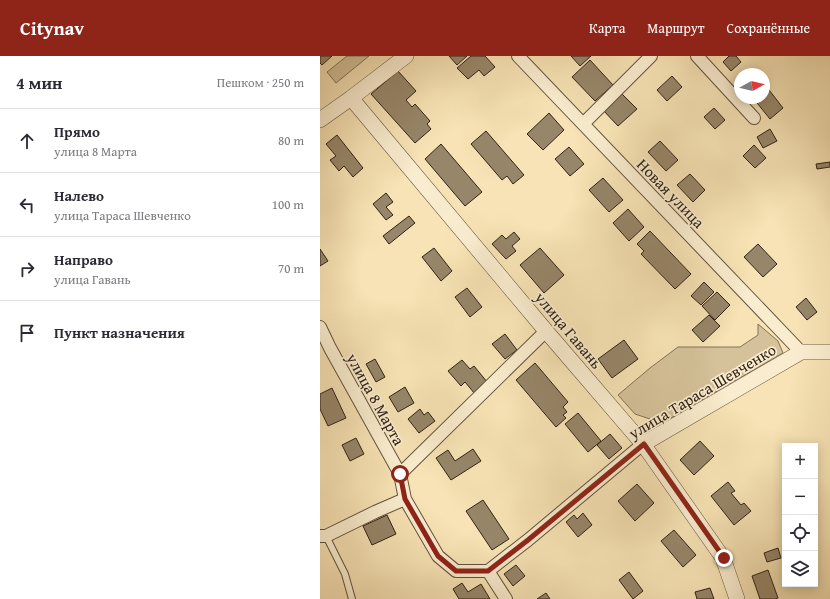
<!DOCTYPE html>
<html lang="ru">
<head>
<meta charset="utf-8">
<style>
  body { margin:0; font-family:"Gentium Book Plus",serif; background:#f2f2f3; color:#2b2b33 }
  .controls { position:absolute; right:12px; bottom:12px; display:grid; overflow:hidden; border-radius:0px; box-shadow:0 2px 10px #0003 }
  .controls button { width:36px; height:36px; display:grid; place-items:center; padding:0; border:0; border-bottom:1px solid #e1e1e2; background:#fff; color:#2b2b33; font:20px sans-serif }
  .compass { position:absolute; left:414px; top:12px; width:36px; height:36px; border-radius:50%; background:#fff; box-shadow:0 2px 10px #0003; rotate:82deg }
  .stop { position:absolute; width:12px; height:12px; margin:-9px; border:3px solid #8f2418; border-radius:50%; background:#fff }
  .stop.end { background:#8f2418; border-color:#fff; box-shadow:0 1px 4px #0008 }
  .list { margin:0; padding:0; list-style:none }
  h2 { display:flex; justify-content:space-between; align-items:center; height:52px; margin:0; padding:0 16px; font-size:17px }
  h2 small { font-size:13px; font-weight:400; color:#7c7c81 }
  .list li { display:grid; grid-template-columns:26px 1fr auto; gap:12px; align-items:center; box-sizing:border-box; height:64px; padding:0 16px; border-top:1px solid #e1e1e2 }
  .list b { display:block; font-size:15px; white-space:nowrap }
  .list p { margin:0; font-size:13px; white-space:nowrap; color:#7c7c81 }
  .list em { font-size:13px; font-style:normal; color:#7c7c81 }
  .icon { flex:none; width:22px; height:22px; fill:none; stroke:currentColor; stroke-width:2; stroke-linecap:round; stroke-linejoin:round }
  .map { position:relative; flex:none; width:510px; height:543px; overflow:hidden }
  header { display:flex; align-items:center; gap:24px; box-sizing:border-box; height:56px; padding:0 20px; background:#8f2418; color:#fff }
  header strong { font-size:19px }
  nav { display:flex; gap:22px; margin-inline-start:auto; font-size:14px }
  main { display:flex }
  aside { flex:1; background:#fff }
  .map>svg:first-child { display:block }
</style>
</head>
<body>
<header>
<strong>Citynav</strong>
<nav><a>Карта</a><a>Маршрут</a><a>Сохранённые</a></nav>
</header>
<main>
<aside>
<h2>4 мин<small>Пешком · 250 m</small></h2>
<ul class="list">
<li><svg class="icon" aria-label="ahead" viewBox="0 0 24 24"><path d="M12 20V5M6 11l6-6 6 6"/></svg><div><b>Прямо</b><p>улица 8 Марта</p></div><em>80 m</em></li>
<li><svg class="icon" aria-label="left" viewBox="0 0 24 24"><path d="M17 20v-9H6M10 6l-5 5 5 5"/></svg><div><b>Налево</b><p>улица Тараса Шевченко</p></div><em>100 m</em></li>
<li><svg class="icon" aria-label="right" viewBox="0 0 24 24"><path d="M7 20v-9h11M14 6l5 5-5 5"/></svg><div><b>Направо</b><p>улица Гавань</p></div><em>70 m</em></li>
<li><svg class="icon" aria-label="arrive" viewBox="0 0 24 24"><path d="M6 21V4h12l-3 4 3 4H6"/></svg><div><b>Пункт назначения</b></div></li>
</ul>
</aside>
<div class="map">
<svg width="510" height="543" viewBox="0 0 510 543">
  <rect width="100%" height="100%" fill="#f7e3b5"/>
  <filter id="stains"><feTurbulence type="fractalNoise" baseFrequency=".005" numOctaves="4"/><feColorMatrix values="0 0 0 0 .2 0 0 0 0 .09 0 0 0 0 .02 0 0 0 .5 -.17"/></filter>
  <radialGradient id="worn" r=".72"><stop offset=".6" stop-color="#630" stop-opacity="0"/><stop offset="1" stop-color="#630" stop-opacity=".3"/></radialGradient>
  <path fill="#d5c29a" stroke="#827258" d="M27,0H49L16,27L7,16Z
    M438,268L458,285L463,297L342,367L315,358L298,339L330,312L358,291H420L438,279Z"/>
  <path fill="#978669" stroke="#302217" d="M0,0H12L2,9L0,7Z
    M129,0H147L137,9Z
    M151,0H165L175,11L164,20L159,14L148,23L137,12Z
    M251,0H271L260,10Z
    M409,0H416L421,6L411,15L403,6Z
    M270,4L293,29L275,45L252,21Z
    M78,15L96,35L86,44L92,51L95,48L110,65L107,68L111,73L95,87L51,38Z
    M352,20L362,31L347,45L337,34Z
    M446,30L463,52L450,63L433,42H444V31Z
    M300,36L317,53L298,70L282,53Z
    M394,52L405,64L395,73L384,61Z
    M229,57L244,74L223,94L207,78Z
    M450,73L457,85L443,92L437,81Z
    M166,75L204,119L193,128L187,120L182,124L151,88Z
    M17,79L43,112L33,121L24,110L19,115L10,104L16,100L6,88Z
    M340,85L358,104L346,115L328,96Z
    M121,88L162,136L145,150L105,103Z
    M434,89L446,102L435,112L423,100Z
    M249,91L264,108L250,120L235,103Z
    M510,106V111L497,113L496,108Z
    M370,118L385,134L373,146L357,129Z
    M283,122L303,144L289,156L269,134Z
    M66,137L73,146L66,151L73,159L66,164L53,148Z
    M308,153L324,171L309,185L293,167Z
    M89,160L95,167L69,188L63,180Z
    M330,175L371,218L355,233L321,198L324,195L317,188Z
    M194,176L200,183L192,190L196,195L186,203L172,188L182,179L186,183Z
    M438,188L457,208L443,221L424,201Z
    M114,192L132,215L121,225L102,201Z
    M220,192L244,219L224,237L200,209Z
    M0,193L8,205L0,210Z
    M384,226L394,236L381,249L371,240Z
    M147,232L162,251L150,261L135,241Z
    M397,236L410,249L395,264L382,250Z
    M486,242L497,256L487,264L476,251Z
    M389,259L400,270L383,286L372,274Z
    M185,278L197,294L185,303L172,288Z
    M304,284L318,303L292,322L278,303Z
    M55,303L65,321L56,326L46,308Z
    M142,304L150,313L154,310L168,327L155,338L145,326L141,330L128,315Z
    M215,307L248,346L243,351L247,356L243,359L246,362L236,371L196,324Z
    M85,331L94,347L78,356L69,341Z
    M12,332L26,362L8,370L0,353V338Z
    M100,353L104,359L108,356L115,365L99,377L88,363Z
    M258,357L281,385L268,396L245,368Z
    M290,378L302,392L289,403L277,389Z
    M36,382L44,398L30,405L22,389Z
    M380,385L394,400L374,419L360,404Z
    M153,393L161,405L131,424L116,402L128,394L135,405Z
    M408,426L415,435L411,437L421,449L424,447L431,455L414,469L391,440Z
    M317,428L334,447L315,465L298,445Z
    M163,444L189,483L172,494L146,455Z
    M263,457L272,469L258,481L246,466L254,459L257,463Z
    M67,459L76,478L52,489L43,470Z
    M354,474L376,499L363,511L341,485Z
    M458,492L461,502L447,506L444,497Z
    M196,509L205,520L193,530L184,518Z
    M448,514L458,542L455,543H440L432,520Z
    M309,516L323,535L313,543L299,524Z
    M142,527L148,536L161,528L170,543H139L133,533Z
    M390,532L394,543H377L375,536Z
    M226,537L230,543H217Z"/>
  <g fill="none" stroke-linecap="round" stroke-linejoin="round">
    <g stroke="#62523e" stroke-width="8">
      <path id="service" d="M6,480L25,518L32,543"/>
    </g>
    <g stroke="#62523e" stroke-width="14">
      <path id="minor" d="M198,0L481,296
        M377,0L434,62
        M263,68L331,0
        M0,271L10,292L80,418L85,443L118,500L136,515H168L186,543
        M80,418L226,275
        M0,480H6L55,456L85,443
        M168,515L208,484L323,388"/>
    </g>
    <g stroke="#62523e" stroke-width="16">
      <path id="tertiary" d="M31,42L226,275L323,388L403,502L417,543
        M0,64L31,42L86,0
        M323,388L481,296H510"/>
    </g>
    <use href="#service" stroke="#faedcf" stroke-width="6"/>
    <use href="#minor" stroke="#faedcf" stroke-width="12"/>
    <use href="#tertiary" stroke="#faedcf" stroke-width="15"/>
  </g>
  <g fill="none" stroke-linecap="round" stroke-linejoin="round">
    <path stroke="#8f2418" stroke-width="5" d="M80,418L85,443L118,500L136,515H168L208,484L324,388L404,502"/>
  </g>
  <g text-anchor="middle" stroke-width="3.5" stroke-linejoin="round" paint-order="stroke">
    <g font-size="16" fill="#302217" stroke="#faedcf">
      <text transform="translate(351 137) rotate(46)" y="6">Новая улица</text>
      <text transform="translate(249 274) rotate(50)" y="6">улица Гавань</text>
      <text transform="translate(382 335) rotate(-31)" y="6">улица Тараса Шевченко</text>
      <text transform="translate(56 343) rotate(61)" y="6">улица 8 Марта</text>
    </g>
  </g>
  <rect width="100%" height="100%" filter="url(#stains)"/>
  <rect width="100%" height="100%" fill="url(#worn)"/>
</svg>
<div class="controls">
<button>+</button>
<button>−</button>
<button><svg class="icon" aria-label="locate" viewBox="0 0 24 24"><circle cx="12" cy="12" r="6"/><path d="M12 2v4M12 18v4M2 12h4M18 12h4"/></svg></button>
<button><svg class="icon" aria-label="layers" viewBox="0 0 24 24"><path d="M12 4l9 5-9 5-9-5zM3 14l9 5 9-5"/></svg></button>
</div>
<svg class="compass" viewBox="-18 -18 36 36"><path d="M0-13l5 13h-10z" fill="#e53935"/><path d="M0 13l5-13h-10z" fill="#7c7c81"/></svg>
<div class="stop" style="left:80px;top:418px"></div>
<div class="stop end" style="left:404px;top:502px"></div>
</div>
</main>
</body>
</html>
